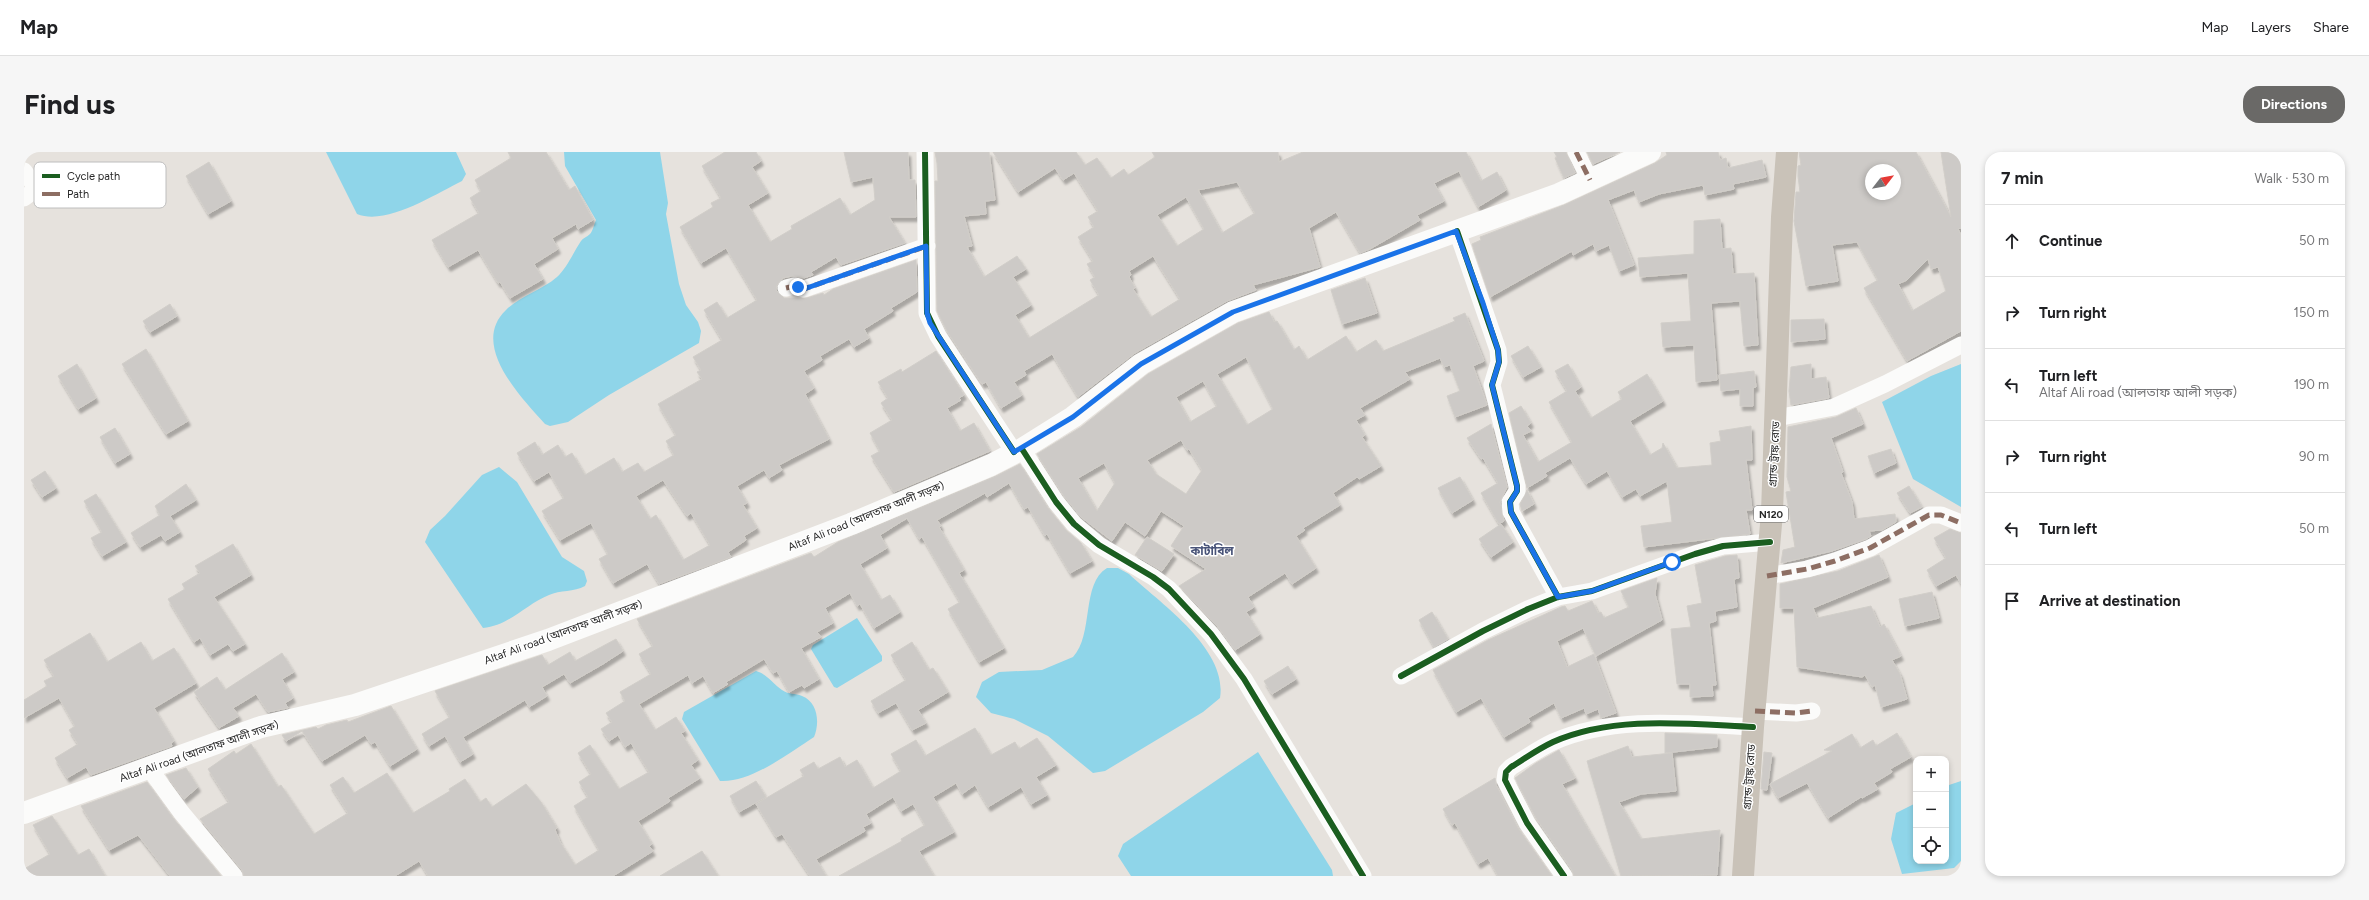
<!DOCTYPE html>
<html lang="en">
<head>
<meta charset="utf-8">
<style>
  body { margin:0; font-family:Figtree,"Noto Sans Bengali",sans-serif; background:#f6f6f6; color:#202124 }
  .controls { position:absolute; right:12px; bottom:12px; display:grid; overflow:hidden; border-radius:8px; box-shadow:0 2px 6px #0003 }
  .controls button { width:36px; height:36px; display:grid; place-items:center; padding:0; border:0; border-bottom:1px solid #e0e0e0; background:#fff; color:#202124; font:20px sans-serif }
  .compass { position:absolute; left:1841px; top:12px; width:36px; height:36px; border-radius:50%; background:#fff; box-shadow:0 2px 6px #0003; rotate:59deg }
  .stop { position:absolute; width:12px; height:12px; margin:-9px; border:3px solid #1a73e8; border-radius:50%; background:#fff }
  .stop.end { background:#1a73e8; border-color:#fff; box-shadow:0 1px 4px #0008 }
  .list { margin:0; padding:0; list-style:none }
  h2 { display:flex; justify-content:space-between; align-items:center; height:52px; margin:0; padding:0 16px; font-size:17px }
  h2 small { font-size:13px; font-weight:400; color:#757577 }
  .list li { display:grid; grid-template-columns:26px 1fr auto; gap:12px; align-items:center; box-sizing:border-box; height:72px; padding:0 16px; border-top:1px solid #e0e0e0 }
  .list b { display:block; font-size:15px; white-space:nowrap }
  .list p { margin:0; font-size:13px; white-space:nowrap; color:#757577 }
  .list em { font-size:13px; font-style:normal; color:#757577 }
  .icon { flex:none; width:22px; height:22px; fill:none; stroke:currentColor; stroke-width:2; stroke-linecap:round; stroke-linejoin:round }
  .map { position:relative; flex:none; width:1937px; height:724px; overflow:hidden; border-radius:16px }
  header { display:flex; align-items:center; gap:24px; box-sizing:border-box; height:56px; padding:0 20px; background:#fff; border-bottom:1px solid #e0e0e0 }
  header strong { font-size:19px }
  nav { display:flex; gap:22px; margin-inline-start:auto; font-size:14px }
  .intro { display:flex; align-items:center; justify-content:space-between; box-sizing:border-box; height:96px; padding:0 24px }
  h1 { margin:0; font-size:28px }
  .button { padding:10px 18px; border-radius:16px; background:#6a6967; color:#fff; font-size:14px; font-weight:700 }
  main { display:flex; gap:24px; padding:0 24px }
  aside { flex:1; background:#fff; border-radius:16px; box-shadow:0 2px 6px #0003 }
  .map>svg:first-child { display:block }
</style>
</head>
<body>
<header>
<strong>Map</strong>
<nav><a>Map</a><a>Layers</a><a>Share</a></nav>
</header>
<div class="intro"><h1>Find us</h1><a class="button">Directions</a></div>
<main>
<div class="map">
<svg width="1937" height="724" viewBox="0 0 1937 724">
  <defs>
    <filter id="shadow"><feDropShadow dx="2.5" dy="4.5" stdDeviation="1" flood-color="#0004"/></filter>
  </defs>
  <rect width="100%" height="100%" fill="#e6e2dd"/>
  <path fill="#8fd5e9" d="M302,0H432L442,22L438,29C411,42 363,74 333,62Z
    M540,0H636L644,51L642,62L655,132L662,153L674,170L677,179L675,191L585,243L544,270L526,274L521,272C498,246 445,193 482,158C496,144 518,138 533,125C543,116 549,101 557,89C559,86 563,85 566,82C569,79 570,72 572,68L541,14Z
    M1937,212V355L1889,327L1858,250L1907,224Z
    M475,315L493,330L538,405L560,419L563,429L561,434C550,440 536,438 525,443C502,452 485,474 459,476L401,390L406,378L421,364L458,323Z
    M1083,416H1094L1105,422C1137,452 1204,497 1196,546L1179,560L1081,619L1069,621L1024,584L990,567L967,561L952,545L958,530L975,520L1018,518L1049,505C1070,483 1057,431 1083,416Z
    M833,466L858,504V509L813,536L810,535L787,497L789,493Z
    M732,519C743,522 749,532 758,538C765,543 771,541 778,544C794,550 796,571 790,585C765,601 727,631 696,629L658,567L660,560Z
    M1234,600L1308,718L1309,724H1107L1094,704L1099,692Z
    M1937,629V709L1930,716L1878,722L1867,687L1872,661L1892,651V709H1922V634Z"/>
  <path fill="#cdcac7" stroke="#d1cec9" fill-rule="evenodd" filter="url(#shadow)" d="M484,0H522L545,38L551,34L569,68L554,77L552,72L528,86L534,97L510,112L519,127L486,146L476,130L474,131L454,98L424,115L408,88L455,61L446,46L457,39L451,28L487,6Z
    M701,0H732L737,9L728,15L744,41L724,53L746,90L768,77L767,74L816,46L826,63L851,48L849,25L827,30L820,0H884L885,28H891L892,65H865L881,91L817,113L812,105L787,120L789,123L780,126L768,124L759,126L753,133L752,138L760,146H783L799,141L800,143L809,137L892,108L893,140L867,156L869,159L840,177L845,186L830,195L825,187L796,204L798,208L780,219L790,236L781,242L805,287L755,313L758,318L745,326L740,318L713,334L723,351L719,353L733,376L720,384L722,388L704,400L707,405L635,432L623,412L589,431L575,407L584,402L567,371L536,388L518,359L540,346L525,320L510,329L493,301L511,290L518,303L534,293L541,305L548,301L561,323L590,306L598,320L614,311L620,320L650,303L642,289L652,283L634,252L678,227L673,220L677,218L669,205L698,188L680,158L693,150L703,166L733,148L702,96L677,111L656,75L689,55L687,51L697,46L678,14ZM639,328L663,364L667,361L686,393L659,408L632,363L626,367L612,344Z
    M911,0H965L971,48L961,49L962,62L940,64L948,94L943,95L960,125L993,104L1002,117L989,125L1007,153L991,163L1005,186L1075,143L1066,128L1071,125L1063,112L1069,109L1054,85L1070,75L1064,65L1074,59L1050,21L1039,28L1031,16L994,40L969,0H1052L1061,13L1073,6L1087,26L1100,17L1104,23L1131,5L1128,0H1254L1255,10L1279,0H1442L1457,29L1473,20L1482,38L1454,55L1435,19L1410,31L1420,49L1393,63L1396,68L1346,97L1336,101L1312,60L1285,76L1296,115L1229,133L1232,138L1203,149L1111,201L1054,245L1028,202L1000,219L1002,223L990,230L998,243L977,256L962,230L958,232L923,179L913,159L911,29H914L913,11ZM1213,30L1231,61L1198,81L1174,38ZM1162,45L1180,77L1153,94L1133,63ZM1129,104L1156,147L1127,165L1109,137L1111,136L1105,125L1107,123L1105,119Z
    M1530,0H1542L1551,21L1540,26L1531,6L1533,5Z
    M1563,0H1596L1569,12Z
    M1642,0H1694L1696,8L1702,6L1704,16L1738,8L1742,25L1709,32L1710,37L1681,43L1679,33L1635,42L1615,50L1610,38L1584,48L1610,113L1595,119L1585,93L1572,99L1569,92L1549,103L1548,99L1466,145L1448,92L1457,88L1456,85L1540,53L1631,11L1643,3Z
    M1775,0H1892L1927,65L1917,0H1937V76L1934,77L1937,83V179L1883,209L1840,136L1854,128L1833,90L1808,93L1814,129L1782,134L1770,69L1772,40H1776L1774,24V14L1777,13ZM1847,18H1871V42H1847ZM1904,107L1907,117L1914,115L1922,139L1888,159L1874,132L1883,128Z
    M185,10L207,49L184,62L162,24Z
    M1696,67L1698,97L1707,96L1709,122L1730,121L1734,193L1720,194L1716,149L1687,151L1693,228L1672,230L1670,193L1639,195L1637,171L1667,169L1664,121L1616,125L1614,106L1670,102V69Z
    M1341,126L1353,161L1318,172L1307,138Z
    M146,152L153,164L126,180L119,169Z
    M1245,160L1250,170L1253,169L1270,198L1275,194L1283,208L1322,184L1332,200L1352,188L1359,199L1431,169L1429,166L1441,161L1460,209L1449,214L1463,253L1431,265L1423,244L1436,239L1426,213L1420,215L1416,206L1381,220L1386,227L1336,256L1341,263L1332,268L1341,283L1338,285L1357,314L1335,327L1333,325L1309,341L1316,353L1279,376L1281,378L1272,384L1292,416L1268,432L1261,421L1224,445L1230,455L1222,460L1236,482L1211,498L1194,475L1155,434L1182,417L1147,394L1160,374L1137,359L1121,384L1101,370L1088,389L1057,365L1040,344L1013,302L1057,275L1124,222L1214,171ZM1222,205L1249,257L1223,273L1193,222ZM1179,229L1193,254L1166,270L1152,245ZM1157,288L1163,298L1165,297L1178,318L1162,342L1132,322L1123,308ZM1080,311L1091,331L1073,359L1054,326Z
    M1800,167L1801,187L1767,190V168Z
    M1504,194L1517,215L1499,225L1487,204Z
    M122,197L164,269L142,282L98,212Z
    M912,199L940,243L935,246L937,248L923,256L936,279L950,271L966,299L870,340L847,304L856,299L846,281L868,268L857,251L864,246L854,230L877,217L878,220Z
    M53,212L72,246L54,257L34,224Z
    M1544,212L1557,235L1551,239L1567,266L1598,247L1594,240L1623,222L1639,249L1606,269L1626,303L1638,296L1639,291L1653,316L1688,313L1686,291L1697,289L1695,279L1727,274L1728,308H1722L1728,358H1722L1726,382L1620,395L1617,374L1648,370L1643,329L1616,344L1612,337L1598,345L1583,319L1562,332L1546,306L1521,321L1523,324L1503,336L1485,261L1497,254L1507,271L1503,274L1507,279L1499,283L1514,310L1548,290L1525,250L1543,239L1531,219Z
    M1787,212V227L1802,225L1805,246L1767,253L1765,239L1767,215Z
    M1730,219L1732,235L1729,236V254H1716V237L1697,239L1695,223Z
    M1832,256L1839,272L1807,286L1819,320L1817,321L1828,350L1830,367L1871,362L1872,370L1858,378L1845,379L1847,384L1842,387L1808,399L1757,411L1759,398L1771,395L1762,340L1767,339L1763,325L1764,275L1812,265Z
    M1467,272L1483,335L1476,350L1480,369L1475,372L1457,341L1474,331L1459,306L1457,307L1443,286Z
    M91,276L106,302L91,311L76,285Z
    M1867,297L1872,311L1850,321L1844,304Z
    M996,312L1024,356L1042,378L1057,391L1068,409L1046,421L1023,382L1021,384L1004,355L1000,357L985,331L963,345L961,341L913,368L917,374L915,375L940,418L935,421L980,496L955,510L924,457L936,450L898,385L895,387L883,366L856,383L863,396L836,412L857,448L866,443L876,460L850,476L836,452L833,454L826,441L801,456L809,471L793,480L797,485L777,496L795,527L780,536L778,533L765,540L753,519L749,521L740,507L702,530L704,532L689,541L679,524L668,531L664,523L615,552L631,578L652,565L661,579L657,581L674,608L667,613L676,626L644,646L646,649L614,669L628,692L625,694L629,699L589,724H404L395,709L371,724H220L218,718L176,667L205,650L184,617L210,599L212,602L227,592L254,635L257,633L290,682L324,661L306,633L319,625L330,641L363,621L389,661L426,639L425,637L441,627L456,650L462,646L468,655L502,632L517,650L533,676L531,678L536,690L551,713L575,698L550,654L564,645L555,630L567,622L554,601L566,593L595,637L625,620L607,591L601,595L594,583L585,589L577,577L588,570L582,561L601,549L596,540L627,522L615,502L629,494L613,467L787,401L790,405L814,390L972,324Z
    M21,319L32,336L18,345L7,328Z
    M1436,325L1449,348L1428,361L1414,336Z
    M162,332L172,348L146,364L156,380L141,389L137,383L116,395L107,381L136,363L131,354Z
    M1885,334L1898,355L1886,361L1873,341Z
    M1503,338L1510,352L1498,359L1496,352Z
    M72,342L102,390L78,404L67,386L78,380L60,349Z
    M1477,372L1489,390L1467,405L1455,387Z
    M1926,377L1937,381V432L1932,423L1912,434L1903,418L1922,406L1910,386Z
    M1123,385L1150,402L1138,419L1111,403Z
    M209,392L227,423L190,445L221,492L209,499L204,492L186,503L176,486L170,490L144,447L161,437L158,432L176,421L171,414Z
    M1713,403L1715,426L1710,427L1713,455L1691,459L1692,469L1685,471L1692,533H1688L1689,544L1666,545V532H1653L1647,477L1667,475L1663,454L1678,451L1671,413L1701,404Z
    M1855,403L1864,425L1789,456L1793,466L1847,454L1856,475L1860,472L1877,504L1868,508L1876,522L1883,547L1857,555L1851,533L1848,535L1841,523L1838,525L1773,515L1770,456H1756V432L1814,419Z
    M1633,426L1631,442L1638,468L1572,504L1559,476L1533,489L1543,515L1570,502L1592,561L1577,566L1574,557L1562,562L1560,556L1537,566L1530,551L1504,566L1506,570L1480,585L1457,546L1432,560L1409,518L1464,488L1537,455L1541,454L1544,459L1568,449L1574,461L1577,460L1580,466L1605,455L1597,439Z
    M1908,440L1915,466L1881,474L1875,447Z
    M1408,460L1424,487L1410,495L1395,468Z
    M66,481L83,510L117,490L128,509L150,496L172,531L130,556L150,589L147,591L148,594L67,623L62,615L43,626L31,606L54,592L45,578L51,574L35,546L0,566V548L23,534L20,529L30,524L20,508Z
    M592,487L599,499L579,512L546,531L540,522L518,535L523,544L505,555L501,548L439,585L449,602L436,610L421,584L405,594L398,582L426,565L411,539L518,503L524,513L546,500L551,509Z
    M888,490L905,518L909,516L924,540L894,558L902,571L888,578L872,551L854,561L847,549L882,528L867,503Z
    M258,501L270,520L258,527L269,546L261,551L264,556L244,560L232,542L209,556L215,564L195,576L170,540L193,525L201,538Z
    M1264,514L1272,527L1248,542L1240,529Z
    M367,554L393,597L366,614L351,590L347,592L341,583L298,609L278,579L262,589L258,583L292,575L294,577L302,573L323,568L324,570Z
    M951,576L967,603L991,590L995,597L1013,586L1032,613L1012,625L1023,643L1007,652L997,635L964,655L951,633L938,642L932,631L909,645L930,680L895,699L910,724H815L878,689L877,687L901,673L889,652L877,659L869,645L842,662L847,671L839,675L841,679L792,707L802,724H786L758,682L752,685L732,652L780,624L776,618L790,610L794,617L816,605L821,615L833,608L849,636L877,619L867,602L892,588L901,604Z
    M1641,581L1693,583V595L1641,601Z
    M1873,581L1887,605L1866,617L1868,620L1850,631L1854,637L1838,646L1837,645L1804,666L1783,631L1754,646L1746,632L1808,599L1800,598L1828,582L1836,596L1849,588L1852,594Z
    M1604,594L1608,605L1648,601L1652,639L1617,642L1595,650L1617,687L1696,678L1693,723L1597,724L1563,609Z
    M1535,598L1551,626L1538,632L1591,724H1550L1548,718L1512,666L1491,626L1512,611Z
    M1740,600L1748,601L1743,638L1737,637Z
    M162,616L174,635L160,647L142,623Z
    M1471,626L1472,633L1494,676L1528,724H1474L1464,706L1454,712L1431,671L1428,673L1419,657Z
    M732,629L742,645L715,660L706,644Z
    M123,630L149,666L197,724H146L114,683L85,698L57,654Z
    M28,664L54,703L65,697L81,724H0V717L26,702L9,673Z
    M678,699L694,724H636Z"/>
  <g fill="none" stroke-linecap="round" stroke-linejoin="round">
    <path stroke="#fbfbfa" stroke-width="17" d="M901,0L903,161L914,184L990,300
      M1552,0L1566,28
      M0,19L10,33L11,38L0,46
      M1433,79L1474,198L1475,210L1468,233L1493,334V339L1486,350L1487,360L1534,445
      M762,136L770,134L780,137L903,94
      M1752,266L1810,255L1861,232L1937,193
      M998,297L1032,350L1050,372L1075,393L1129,425L1145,437L1187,482L1220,527L1339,724
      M1743,424L1783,417L1811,409L1846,396L1905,363H1917L1937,371
      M1377,524L1459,479L1504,457L1534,445L1568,439L1671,402L1699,394L1746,390
      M1731,559L1772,561L1788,559
      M125,616L157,660L210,724
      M1540,724L1503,671L1481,628L1482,620L1487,615C1500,607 1514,597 1529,590C1590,563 1664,572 1729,575"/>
    <path stroke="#fbfbfa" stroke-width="22" d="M0,661L237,575L331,553L524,488L827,372L967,313L998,297L1049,265L1117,212L1209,160L1535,42L1626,0"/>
    <path stroke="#c9c2b8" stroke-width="22" d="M1719,724L1729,575L1748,361L1758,65L1763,0"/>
    <path stroke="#8d6e63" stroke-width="5" stroke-dasharray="10 5" stroke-linecap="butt" d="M1552,0L1566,28
      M762,136L770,134L780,137L903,94
      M1743,424L1783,417L1811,409L1846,396L1905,363H1917L1937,371
      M1731,559L1772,561L1788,559"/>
    <g stroke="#fff" stroke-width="8">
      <path id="cycleway" d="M901,0L903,161L914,184L990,300
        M1433,79L1474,198L1475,210L1468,233L1493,334V339L1486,350L1487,360L1534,445
        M998,297L1032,350L1050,372L1075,393L1129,425L1145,437L1187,482L1220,527L1339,724
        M1377,524L1459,479L1504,457L1534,445L1568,439L1671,402L1699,394L1746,390
        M1540,724L1503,671L1481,628L1482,620L1487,615C1500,607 1514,597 1529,590C1590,563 1664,572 1729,575"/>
    </g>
    <use href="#cycleway" stroke="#1b5e20" stroke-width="6"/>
  </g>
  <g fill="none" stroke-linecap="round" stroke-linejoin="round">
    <path stroke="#1a73e8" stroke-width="5" d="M774,135L780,137L902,94L903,161L906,171L990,300L1049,265L1117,212L1209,160L1432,79L1459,151L1474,198L1475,210L1468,233L1493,334V339L1486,350L1487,360L1534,445L1568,439L1648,410"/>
  </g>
  <g text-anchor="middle" stroke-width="3" stroke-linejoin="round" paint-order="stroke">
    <rect fill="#fff" stroke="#686868" stroke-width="1" x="1730" y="354" width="34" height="16" rx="3"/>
    <g font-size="10" font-weight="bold" fill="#282828">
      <text x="1747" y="366">N120</text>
    </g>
    <g font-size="11" fill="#282828" stroke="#fff">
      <text transform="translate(1750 302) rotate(-87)" y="4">গ্র্যান্ড ট্রাঙ্ক রোড</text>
      <text transform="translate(842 364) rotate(-22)" y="4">Altaf Ali road (আলতাফ আলী সড়ক)</text>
      <text transform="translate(539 480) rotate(-20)" y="4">Altaf Ali road (আলতাফ আলী সড়ক)</text>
      <text transform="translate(175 599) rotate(-19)" y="4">Altaf Ali road (আলতাফ আলী সড়ক)</text>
      <text transform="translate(1725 625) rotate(-86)" y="4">গ্র্যান্ড ট্রাঙ্ক রোড</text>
    </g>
    <g font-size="12" font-weight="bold" fill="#485378" stroke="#fff">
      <text x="1188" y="403">কাটাবিল</text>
    </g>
  </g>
  <rect x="10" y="10" width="132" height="46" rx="6" fill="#fff" stroke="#bebebe" stroke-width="1"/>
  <rect x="18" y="22" width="18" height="4" fill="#1b5e20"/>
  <rect x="18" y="40" width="18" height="4" fill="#8d6e63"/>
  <g font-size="11" fill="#282828">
    <text x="43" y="28">Cycle path</text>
    <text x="43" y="46">Path</text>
  </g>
</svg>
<div class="controls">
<button>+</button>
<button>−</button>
<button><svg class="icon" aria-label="locate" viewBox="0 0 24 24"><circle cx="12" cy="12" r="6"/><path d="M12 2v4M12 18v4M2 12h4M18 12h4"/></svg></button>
</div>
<svg class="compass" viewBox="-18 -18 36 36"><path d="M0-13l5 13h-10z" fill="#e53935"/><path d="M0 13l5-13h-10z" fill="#757577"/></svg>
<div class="stop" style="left:1648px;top:410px"></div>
<div class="stop end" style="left:774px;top:135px"></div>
</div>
<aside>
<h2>7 min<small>Walk · 530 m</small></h2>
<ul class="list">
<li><svg class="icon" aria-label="ahead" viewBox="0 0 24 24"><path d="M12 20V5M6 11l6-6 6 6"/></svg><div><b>Continue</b></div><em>50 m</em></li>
<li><svg class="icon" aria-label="right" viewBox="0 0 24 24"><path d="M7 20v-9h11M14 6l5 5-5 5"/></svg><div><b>Turn right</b></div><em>150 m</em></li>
<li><svg class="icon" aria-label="left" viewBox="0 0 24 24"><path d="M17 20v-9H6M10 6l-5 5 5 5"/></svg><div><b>Turn left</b><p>Altaf Ali road (আলতাফ আলী সড়ক)</p></div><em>190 m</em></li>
<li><svg class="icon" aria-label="right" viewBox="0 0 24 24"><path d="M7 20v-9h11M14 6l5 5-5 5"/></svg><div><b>Turn right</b></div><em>90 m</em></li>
<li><svg class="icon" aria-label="left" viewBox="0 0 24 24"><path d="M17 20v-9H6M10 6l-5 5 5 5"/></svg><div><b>Turn left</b></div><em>50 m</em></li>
<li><svg class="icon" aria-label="arrive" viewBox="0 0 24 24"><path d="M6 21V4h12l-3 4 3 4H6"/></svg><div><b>Arrive at destination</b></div></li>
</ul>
</aside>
</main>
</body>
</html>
